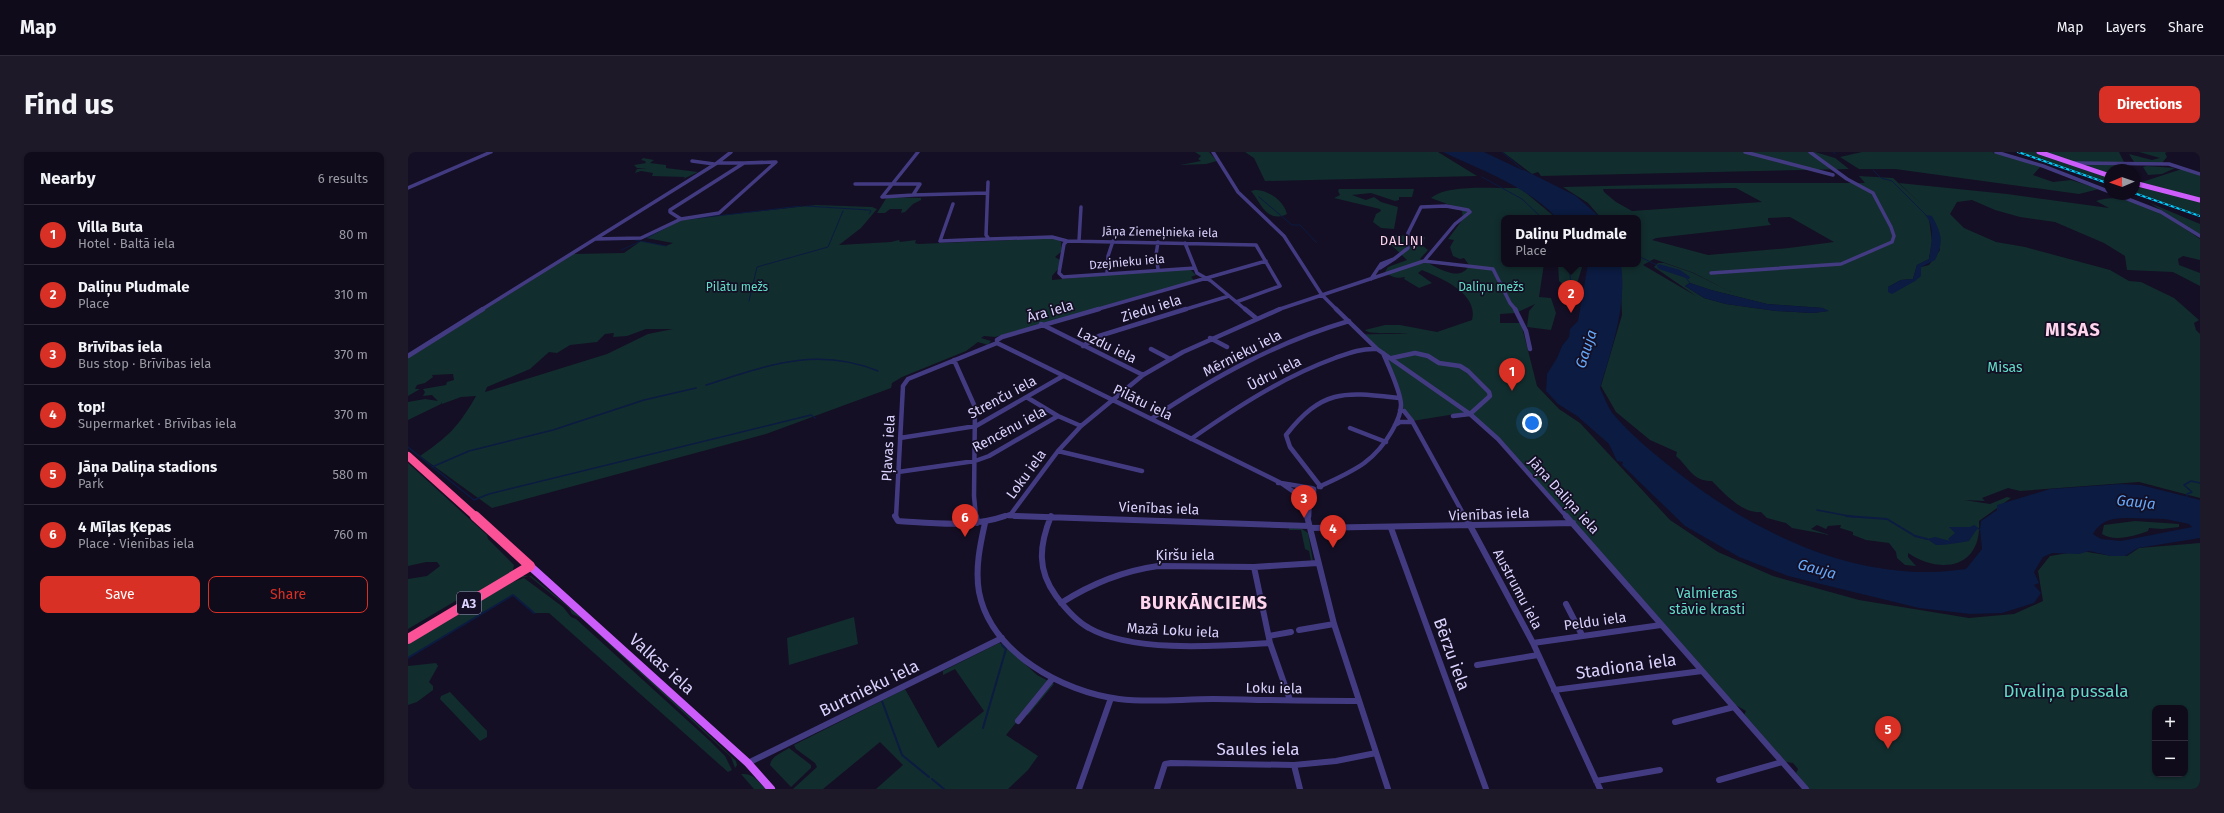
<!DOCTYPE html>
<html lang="en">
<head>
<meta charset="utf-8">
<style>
  body { margin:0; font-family:"Fira Sans",sans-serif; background:#1d1928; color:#f1f3f6 }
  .controls { position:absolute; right:12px; bottom:12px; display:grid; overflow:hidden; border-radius:8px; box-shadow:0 1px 3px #0004 }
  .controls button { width:36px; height:36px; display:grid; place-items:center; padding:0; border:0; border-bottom:1px solid #2f2b3a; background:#0f0b1b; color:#f1f3f6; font:20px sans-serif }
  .compass { position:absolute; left:1696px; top:12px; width:36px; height:36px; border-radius:50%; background:#0f0b1b; box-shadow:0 1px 3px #0004; rotate:268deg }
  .you { position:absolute; left:1124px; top:271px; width:14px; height:14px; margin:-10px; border:3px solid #fff; border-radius:50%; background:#1a73e8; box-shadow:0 0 0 6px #1a73e833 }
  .badge { display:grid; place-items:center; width:26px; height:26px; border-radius:50%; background:#d93025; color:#fff; font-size:13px; font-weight:700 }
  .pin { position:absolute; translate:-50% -33px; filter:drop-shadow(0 1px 2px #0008) }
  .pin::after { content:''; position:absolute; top:21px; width:14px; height:12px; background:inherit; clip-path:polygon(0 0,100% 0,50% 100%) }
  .popup { position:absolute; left:1093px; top:63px; width:140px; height:52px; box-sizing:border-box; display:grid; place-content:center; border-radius:8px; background:#0f0b1b; filter:drop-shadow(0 1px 3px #0005); font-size:13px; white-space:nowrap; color:#9b9ba3 }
  .popup b { font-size:15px; color:#f1f3f6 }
  .popup::after { content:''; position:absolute; left:50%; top:100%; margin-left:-8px; border:8px solid transparent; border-top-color:#0f0b1b }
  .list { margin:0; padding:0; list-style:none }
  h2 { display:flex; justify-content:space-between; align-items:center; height:52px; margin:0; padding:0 16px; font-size:17px }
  h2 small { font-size:13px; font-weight:400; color:#9b9ba3 }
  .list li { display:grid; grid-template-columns:26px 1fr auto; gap:12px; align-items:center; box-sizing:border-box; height:60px; padding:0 16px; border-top:1px solid #2f2b3a }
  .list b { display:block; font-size:15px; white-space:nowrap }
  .list p { margin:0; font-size:13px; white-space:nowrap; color:#9b9ba3 }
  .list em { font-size:13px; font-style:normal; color:#9b9ba3 }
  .actions { display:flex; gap:8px; padding:12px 16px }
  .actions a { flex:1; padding:9px 0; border:1px solid #d93025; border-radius:8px; text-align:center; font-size:14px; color:#d93025 }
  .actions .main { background:#d93025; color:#fff }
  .map { position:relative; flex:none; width:1792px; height:637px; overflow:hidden; border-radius:8px }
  header { display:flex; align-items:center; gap:24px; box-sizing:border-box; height:56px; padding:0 20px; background:#0f0b1b; border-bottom:1px solid #2f2b3a }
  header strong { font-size:19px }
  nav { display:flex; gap:22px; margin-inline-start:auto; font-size:14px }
  .intro { display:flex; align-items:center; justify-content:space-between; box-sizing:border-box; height:96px; padding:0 24px }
  h1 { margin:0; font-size:28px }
  .button { padding:10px 18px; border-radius:8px; background:#d93025; color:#fff; font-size:14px; font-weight:700 }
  main { display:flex; gap:24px; padding:0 24px }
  aside { flex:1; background:#0f0b1b; border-radius:8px; box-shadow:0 1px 3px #0004 }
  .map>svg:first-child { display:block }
</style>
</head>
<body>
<header>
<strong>Map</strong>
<nav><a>Map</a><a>Layers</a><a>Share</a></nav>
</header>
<div class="intro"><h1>Find us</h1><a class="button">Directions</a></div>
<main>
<aside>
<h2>Nearby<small>6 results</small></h2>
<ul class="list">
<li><span class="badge">1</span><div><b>Villa Buta</b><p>Hotel · Baltā iela</p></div><em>80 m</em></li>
<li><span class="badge">2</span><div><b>Daliņu Pludmale</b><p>Place</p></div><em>310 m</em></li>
<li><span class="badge">3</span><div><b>Brīvības iela</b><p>Bus stop · Brīvības iela</p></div><em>370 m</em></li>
<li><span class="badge">4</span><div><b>top!</b><p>Supermarket · Brīvības iela</p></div><em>370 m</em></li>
<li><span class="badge">5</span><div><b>Jāņa Daliņa stadions</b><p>Park</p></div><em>580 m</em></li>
<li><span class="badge">6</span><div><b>4 Mīļas Ķepas</b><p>Place · Vienības iela</p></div><em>760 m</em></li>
</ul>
<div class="actions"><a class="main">Save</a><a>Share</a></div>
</aside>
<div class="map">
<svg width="1792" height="637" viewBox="0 0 1792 637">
  <rect width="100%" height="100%" fill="#140f24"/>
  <path fill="#122d2e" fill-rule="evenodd" d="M787,0H801L809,9L798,12L772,13L793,9L790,7L793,4Z
    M837,0H1030L1069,24L857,29L846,6Z
    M1095,0H1407L1427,6L1441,17L1133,24L1130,20L1124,22Z
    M1454,0H1584L1633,14L1625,23L1645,30L1663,28L1691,37L1671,42L1487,17H1451L1432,5Z
    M1611,0H1628L1702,25V32Z
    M1636,0H1711L1720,18H1702V22Z
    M1731,0H1759L1757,1L1759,5L1754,11L1726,10L1721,2L1744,8L1752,6Z
    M235,6L246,8L242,11L258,13V16L290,20L275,27L277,25L244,24L245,21L233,19L227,21L229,17L239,16H229L226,13L238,11L237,9L233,8Z
    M1739,14L1767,16L1754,22L1740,23L1735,15Z
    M1774,17L1792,24V46L1726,29L1734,30Z
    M1451,24L1485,26L1513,52L1491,31L1599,42L1701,56L1688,49C1722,37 1764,68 1792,87V108L1775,104L1770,107L1771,113L1792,121V134L1765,120L1719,118L1717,104L1696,91L1647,70L1612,65L1587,58L1564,48L1549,50L1542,62L1556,76L1588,90L1617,95L1702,118L1721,129L1733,130L1766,146L1791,168L1786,171L1788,178L1792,182V346L1731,330L1612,339L1600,336L1574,346L1577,349L1556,348L1582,352L1599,345L1603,346L1571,369C1574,416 1533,423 1500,401V405L1508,414L1497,413L1489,406L1488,400L1481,391L1458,388L1445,383V380L1432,376L1433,373L1420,374L1418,377L1409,373L1403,377L1422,383L1384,376L1378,371L1359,366L1353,360C1334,362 1316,341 1304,329C1285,330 1280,314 1268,304L1269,300L1242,288L1208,260L1193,234L1214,163L1212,112H1230V66H1193L1180,51L1155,35L1319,31H1457ZM1328,36L1354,50L1224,59L1208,50L1196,40L1195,37ZM1382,65L1426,90L1381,96L1300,103L1244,88L1248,86L1363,73L1360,69V66ZM1521,67L1532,98L1521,113L1513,115L1507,129L1480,135L1493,128L1505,127L1509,113L1521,107L1524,89ZM1246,107L1286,121L1323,140L1285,121L1256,111H1250L1246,115L1288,144L1235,113ZM1282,131L1303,138L1359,152L1415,156L1420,159L1405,161L1368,159L1318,152L1296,146L1277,134Z
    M1726,32L1792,49V63L1726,40Z
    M1112,36L1148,66H1096V112H1136L1131,145L1143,146L1148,161L1143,178L1119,175L1121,159L1127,152L1108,161L1092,162V171H1113L1129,234L1151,257L1172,271L1262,368L1310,400L1365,424L1451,448L1561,466L1606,462L1635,449L1630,419L1642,404L1673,399L1704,404H1719L1731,396L1792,391V637H1401L1388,621L1390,617L1385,611L1378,610L1336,563L1338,559L1326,552L1090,287L1060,260L1004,269L993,253L975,201L952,182C968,183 984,181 1000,182C988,179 963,184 957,178L977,173H992L1029,180L1064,168C1071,141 1032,126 1014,118L1010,121L1024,131L1011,136L996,127L997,125C991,127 982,125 977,120L980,115L999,108L979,89L985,83L1017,85L1015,94L1020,98L1012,107C1021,110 1052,134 1061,113L1056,106L1052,107L1045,104L1042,95L1046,88L1040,87L1055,67L1054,59L1050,56L1023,46C1040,31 1090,37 1112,36ZM1747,556H1777V622H1747Z
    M931,37H1006L1004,45H991V48L987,49L963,41L944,43L958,48L966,45L973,50L990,55L986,77L973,76L965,70L968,62L973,59L972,57L926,46L932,43L930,39Z
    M847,38C861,38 876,49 879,62C859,72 853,51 843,39Z
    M479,45L513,46V48L505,52L497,60L493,61L494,57H482L477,61H469Z
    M1742,51L1792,72V83Z
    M408,53L464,55L469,57L453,76L431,93L483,90L491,88L492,90L508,88L507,91L510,92L648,86L653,90L654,99L647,105L652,108L651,116L644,124V128L746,118L782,117L788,123L783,125L787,129L587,185L576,184L573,186L583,189L580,193L570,190L558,199L494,225L484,231L483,236L358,282L84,356L12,304C40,285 51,274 68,244L53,245L34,252L33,250V252L0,268V250L17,247L30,249L24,243L15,244L17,240L15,237L38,233L39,230L46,228L45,222L24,223L25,225L17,231L9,233L7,237H12L0,244V206L165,102L216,101L233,89L258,94L265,91L238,86L273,68ZM238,177H265L240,182L199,202L77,240L79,235L122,217L141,200L149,201L162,193L189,190L197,182L206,181L205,185L219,184Z
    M1150,112H1175L1168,135L1157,134L1151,129Z
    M0,311L79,383L80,387L106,413L105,418L98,424L69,442L56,444L0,477V427L19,424L32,414L29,410H18L0,414Z
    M1727,369L1771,372V375L1754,377L1741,376L1740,379C1727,384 1706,390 1694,382L1696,373Z
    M881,376L894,377L900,381L905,409H903L901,399L897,397L893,378H881Z
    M114,424H123C195,481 262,545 328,609L329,613L327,616L323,605L173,466L164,462L161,456L121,424L111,426Z
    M116,426L155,455L163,465L168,467L302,589L317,604L324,618L320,620L141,461H126L105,443L0,506V490L105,430Z
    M446,465L450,492L381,513L379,486Z
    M591,491L595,492L629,523L646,532L620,563L616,561L598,583L630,604L620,618L600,637H468L495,613L472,590L415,637H385L409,615L407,611L388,597L386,593L497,537L530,596L576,559L547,517L535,523V519Z
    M28,511L30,514L21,530L25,534V538L9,550L0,553V514Z
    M42,540L79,579V585L72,589L32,547L33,544Z
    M381,596L403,613V616L383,635L362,613C363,604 374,601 381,596Z
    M333,622C345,621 350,629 358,637H346Z"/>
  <path fill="#0b1b41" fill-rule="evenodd" d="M1035,0H1076L1114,18H1116L1168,44L1193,66H1149C1118,34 1075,19 1035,0Z
    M1517,63L1524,64C1534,83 1536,89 1527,108L1513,115V124L1507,129L1484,142L1480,140V135L1493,128L1505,127L1509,113L1521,107C1523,93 1528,74 1517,63Z
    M1180,112H1213C1219,154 1204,196 1192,236C1196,244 1200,256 1206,263C1223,283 1244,300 1264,316C1336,374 1428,421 1522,420C1534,420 1546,418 1558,417L1574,397L1572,378L1569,377L1561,389C1550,391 1538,393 1528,393L1519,387L1527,385L1542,389L1540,387L1547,381L1541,375H1562L1566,373L1572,377L1573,369L1589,358V353L1642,337L1712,332L1733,333L1792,348V386L1730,396L1717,404H1703L1681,399L1671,402L1644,401L1635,405L1626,420L1631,431L1626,433L1633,441L1626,451L1594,461L1562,462L1511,456L1380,424L1331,405L1277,374L1214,313L1215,310L1209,309L1201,292L1169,264L1150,252L1138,239L1139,222L1149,206L1154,194L1161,185L1162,177L1170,169ZM1716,366L1757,367L1781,372L1784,375L1713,389L1693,387L1685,382C1693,369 1701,367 1716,366Z
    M1251,112L1272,118L1282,125L1281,127L1251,117L1249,115Z
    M1282,131L1303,138L1359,152L1415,156L1421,159L1405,161L1368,159L1318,152L1296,146L1277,134Z"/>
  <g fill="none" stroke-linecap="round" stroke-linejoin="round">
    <path stroke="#0b1b41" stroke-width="1" d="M1094,0L1114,17
      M1425,0L1428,2
      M1643,13L1702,33
      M1465,18L1473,26L1484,29L1518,63
      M1074,25L1114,47L1134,66
      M1726,42L1792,65
      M851,45L884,73H892L909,91
      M398,54L461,58L463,59L461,62
      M282,67L393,54
      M238,86L261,74
      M227,88L258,94
      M213,98L231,90
      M1230,104L1251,114
      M1160,112L1163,129
      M1278,126L1282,131
      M341,149L349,115L420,95L435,59"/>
    <path stroke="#0b1b41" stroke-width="1.5" d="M298,233C358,214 408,194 470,219
      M0,295L66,348L81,342L403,263L407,266
      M24,315L61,299L145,278L236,248L288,236
      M1779,346V342L1784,340L1776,333L1783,329L1792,331
      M1409,358L1446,365"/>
    <path stroke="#0b1b41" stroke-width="2" d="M1438,364L1479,367L1507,384L1519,387
      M0,506L105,443L126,461
      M474,549L494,603L521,625
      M575,576L598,497L594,493
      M524,627L536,637"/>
    <path stroke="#433b82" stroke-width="3.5" d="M805,0L830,40L876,84L914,143L929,158
      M1337,0L1425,23
      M1588,0L1635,14L1702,40
      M284,9L306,12
      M368,10L311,61L273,67L262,60V58L336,11Z
      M309,11H335
      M1665,11L1761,12L1792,22
      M580,30L578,83L581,87L644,85L659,89L848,93L872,134L828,150
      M447,32H512L505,43L578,41
      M0,36L83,0
      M1707,42L1753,60L1792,84
      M474,45L510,0
      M474,45L505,43
      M545,52L532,89L581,87
      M187,87L233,86L273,67
      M659,89L656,92L651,121L655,125L787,116
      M671,89L673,55
      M750,90L748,103L750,117
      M777,91L789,121L803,129L838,158
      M986,107L1000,96V81L1013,55L1038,54L1060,58L1062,60L1047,72L1016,109
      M699,121L700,104L705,89
      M1303,121L1433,112L1484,90L1486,84L1483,75L1465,41L1439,27L1402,0
      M963,127L973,112L986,107L972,116
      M73,158L309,11L323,0
      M687,158L858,109
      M775,158L821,144
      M869,158L1016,109L1085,117L1102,151L1108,158"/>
    <path stroke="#433b82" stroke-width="4.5" d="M837,157L848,166
      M928,157L969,197L1062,262L1090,287L1159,365
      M1107,157L1118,179L1122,197
      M633,172L735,223
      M802,186L819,195
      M589,191L873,331
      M675,194L691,184L778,157
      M743,197L762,207
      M0,204L75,157
      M984,206L1007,201L1020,204L1031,211L1052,214L1060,219L1081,240L1082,244L1062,262L1045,264
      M546,208L567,255L566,344L568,365
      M620,246L650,264L673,274
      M992,258L996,259L1004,269L1057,365
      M743,267C806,225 869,190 941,169
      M987,273L992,270H1004
      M942,276L978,290
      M492,286L568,274L655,224
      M783,287C829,255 875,225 927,206C941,201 954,196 969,197
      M650,299L734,319
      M490,320L567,309L581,304L650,264
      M870,331H873
      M873,331L903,336L906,337V342C895,350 883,337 873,331Z
      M911,335C944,319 965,312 984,279C988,272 993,261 993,253C993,240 980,213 975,201
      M913,335L882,295L878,283C915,236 937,240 991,246
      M894,345L899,365
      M600,364L637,365
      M488,365L495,234L500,227L589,191V188L594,185L691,157
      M594,365L603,362L650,299L673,274L735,223L775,200L872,157
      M901,365L902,345"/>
    <path stroke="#433b82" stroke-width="6" d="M487,364L490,369C525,371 563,376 597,364
      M568,364L569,371
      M607,364L901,374
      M643,364C631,394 629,418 648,444C657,456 668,469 681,476C725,501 812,494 862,491
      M899,364L926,472L980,637
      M1057,364L1125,491L1192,637
      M1158,364L1398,637
      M577,371C572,393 567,417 571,440C583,501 655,540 711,547C742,551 774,547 805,547C853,548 902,549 950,549
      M902,376L1165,371
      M983,376L1078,637
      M846,415L862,491L882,548
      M653,451C683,432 714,419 750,414L846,415L910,411
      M1158,452L1174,483
      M891,478L926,472
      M861,484L883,480
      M1125,491L1253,473
      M1069,513L1130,503
      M1146,538L1294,519
      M610,569L645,526
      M1267,570L1326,555
      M340,611L594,486
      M886,613L892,637
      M1311,628L1374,610
      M1188,629L1252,618
      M671,637L703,546
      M749,637L757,612L763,611L886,613L928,609L968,601"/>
    <path stroke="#cc5dfb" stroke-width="5" d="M1631,0L1702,24
      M1726,31L1792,48"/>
    <path stroke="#cc5dfb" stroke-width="8" d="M122,414L340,611L363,637"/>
    <path stroke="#fb5196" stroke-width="8" d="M0,304L68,365"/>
    <path stroke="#fb5196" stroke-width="10" d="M0,487L122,414L67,364"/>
    <g stroke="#05cef8" stroke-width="2">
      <path id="rail" d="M1610,0L1702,32
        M1726,41L1792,64"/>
    </g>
    <use href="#rail" stroke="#140f24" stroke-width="1" stroke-dasharray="3" stroke-linecap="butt"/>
  </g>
  <g text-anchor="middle" stroke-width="3.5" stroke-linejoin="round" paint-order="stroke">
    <g font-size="12" fill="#dbd3fe" stroke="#140f24">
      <text transform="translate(752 80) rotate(1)" y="4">Jāņa Ziemeļnieka iela</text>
      <text transform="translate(719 110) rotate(-5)" y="4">Dzejnieku iela</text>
    </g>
    <g font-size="12" fill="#60ddc7" stroke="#140f24">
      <text x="329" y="139">Pilātu mežs</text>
      <text x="1083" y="139">Daliņu mežs</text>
    </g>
    <g font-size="13" letter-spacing="1" fill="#fed5ec" stroke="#140f24">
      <text x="994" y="93">DALIŅI</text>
    </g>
    <rect fill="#140f24" stroke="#9f98bd" stroke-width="1" x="49" y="440" width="24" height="22" rx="3"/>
    <g font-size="13" font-weight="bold" fill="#dbd3fe">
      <text x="61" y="456">A3</text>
    </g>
    <g font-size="14" fill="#dbd3fe" stroke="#140f24">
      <text transform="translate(743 156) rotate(-17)" y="5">Ziedu iela</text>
      <text transform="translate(642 159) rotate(-16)" y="5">Āra iela</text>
      <text transform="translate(699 193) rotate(26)" y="5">Lazdu iela</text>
      <text transform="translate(834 201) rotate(-27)" y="5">Mērnieku iela</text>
      <text transform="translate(866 221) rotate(-27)" y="5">Ūdru iela</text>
      <text transform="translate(594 245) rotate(-28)" y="5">Strenču iela</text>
      <text transform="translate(735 250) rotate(26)" y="5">Pilātu iela</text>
      <text transform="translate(601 277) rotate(-28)" y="5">Rencēnu iela</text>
      <text transform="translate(480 296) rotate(-87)" y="5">Pļavas iela</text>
      <text transform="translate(618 322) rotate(-54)" y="5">Loku iela</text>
      <text transform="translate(1156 343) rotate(48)" y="5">Jāņa Daliņa iela</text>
      <text transform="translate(751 356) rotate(2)" y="5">Vienības iela</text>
      <text transform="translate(1081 362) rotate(-2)" y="5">Vienības iela</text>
      <text x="777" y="408">Ķiršu iela</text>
      <text transform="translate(1110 437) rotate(62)" y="5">Austrumu iela</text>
      <text transform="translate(1187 469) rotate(-8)" y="5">Peldu iela</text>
      <text transform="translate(765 478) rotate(3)" y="5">Mazā Loku iela</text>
      <text transform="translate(866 536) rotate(1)" y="5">Loku iela</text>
    </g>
    <g font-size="14" fill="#60ddc7" stroke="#140f24">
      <text x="1597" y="220">Misas</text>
      <text x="1299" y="446">Valmieras<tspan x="1299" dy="16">stāvie krasti</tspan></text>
    </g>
    <g font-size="15" font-style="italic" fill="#64aafc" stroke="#140f24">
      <text transform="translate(1178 197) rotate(-72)" y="5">Gauja</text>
      <text transform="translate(1728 350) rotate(6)" y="5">Gauja</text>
      <text transform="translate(1409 417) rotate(16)" y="5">Gauja</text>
    </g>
    <g font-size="17" fill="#dbd3fe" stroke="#140f24">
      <text transform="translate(1044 502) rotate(70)" y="6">Bērzu iela</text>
      <text transform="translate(254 512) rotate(42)" y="6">Valkas iela</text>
      <text transform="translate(1218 514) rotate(-8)" y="6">Stadiona iela</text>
      <text transform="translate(461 536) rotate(-26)" y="6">Burtnieku iela</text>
      <text x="850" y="603">Saules iela</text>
    </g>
    <g font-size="17" fill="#60ddc7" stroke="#140f24">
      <text x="1658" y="545">Dīvaliņa pussala</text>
    </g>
    <g font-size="18" font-weight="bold" letter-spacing="1" fill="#fed5ec" stroke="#140f24">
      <text x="1665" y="184">MISAS</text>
      <text x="796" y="457">BURKĀNCIEMS</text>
    </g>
  </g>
</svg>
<div class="controls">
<button>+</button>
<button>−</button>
</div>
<svg class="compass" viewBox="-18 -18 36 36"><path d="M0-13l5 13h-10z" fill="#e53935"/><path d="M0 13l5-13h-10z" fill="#9b9ba3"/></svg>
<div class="you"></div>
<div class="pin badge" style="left:1104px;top:239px">1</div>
<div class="pin badge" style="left:1163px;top:161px">2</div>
<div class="popup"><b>Daliņu Pludmale</b>Place</div>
<div class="pin badge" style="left:896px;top:366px">3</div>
<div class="pin badge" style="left:925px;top:396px">4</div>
<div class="pin badge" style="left:1480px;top:597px">5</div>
<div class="pin badge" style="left:557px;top:385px">6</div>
</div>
</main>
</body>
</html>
